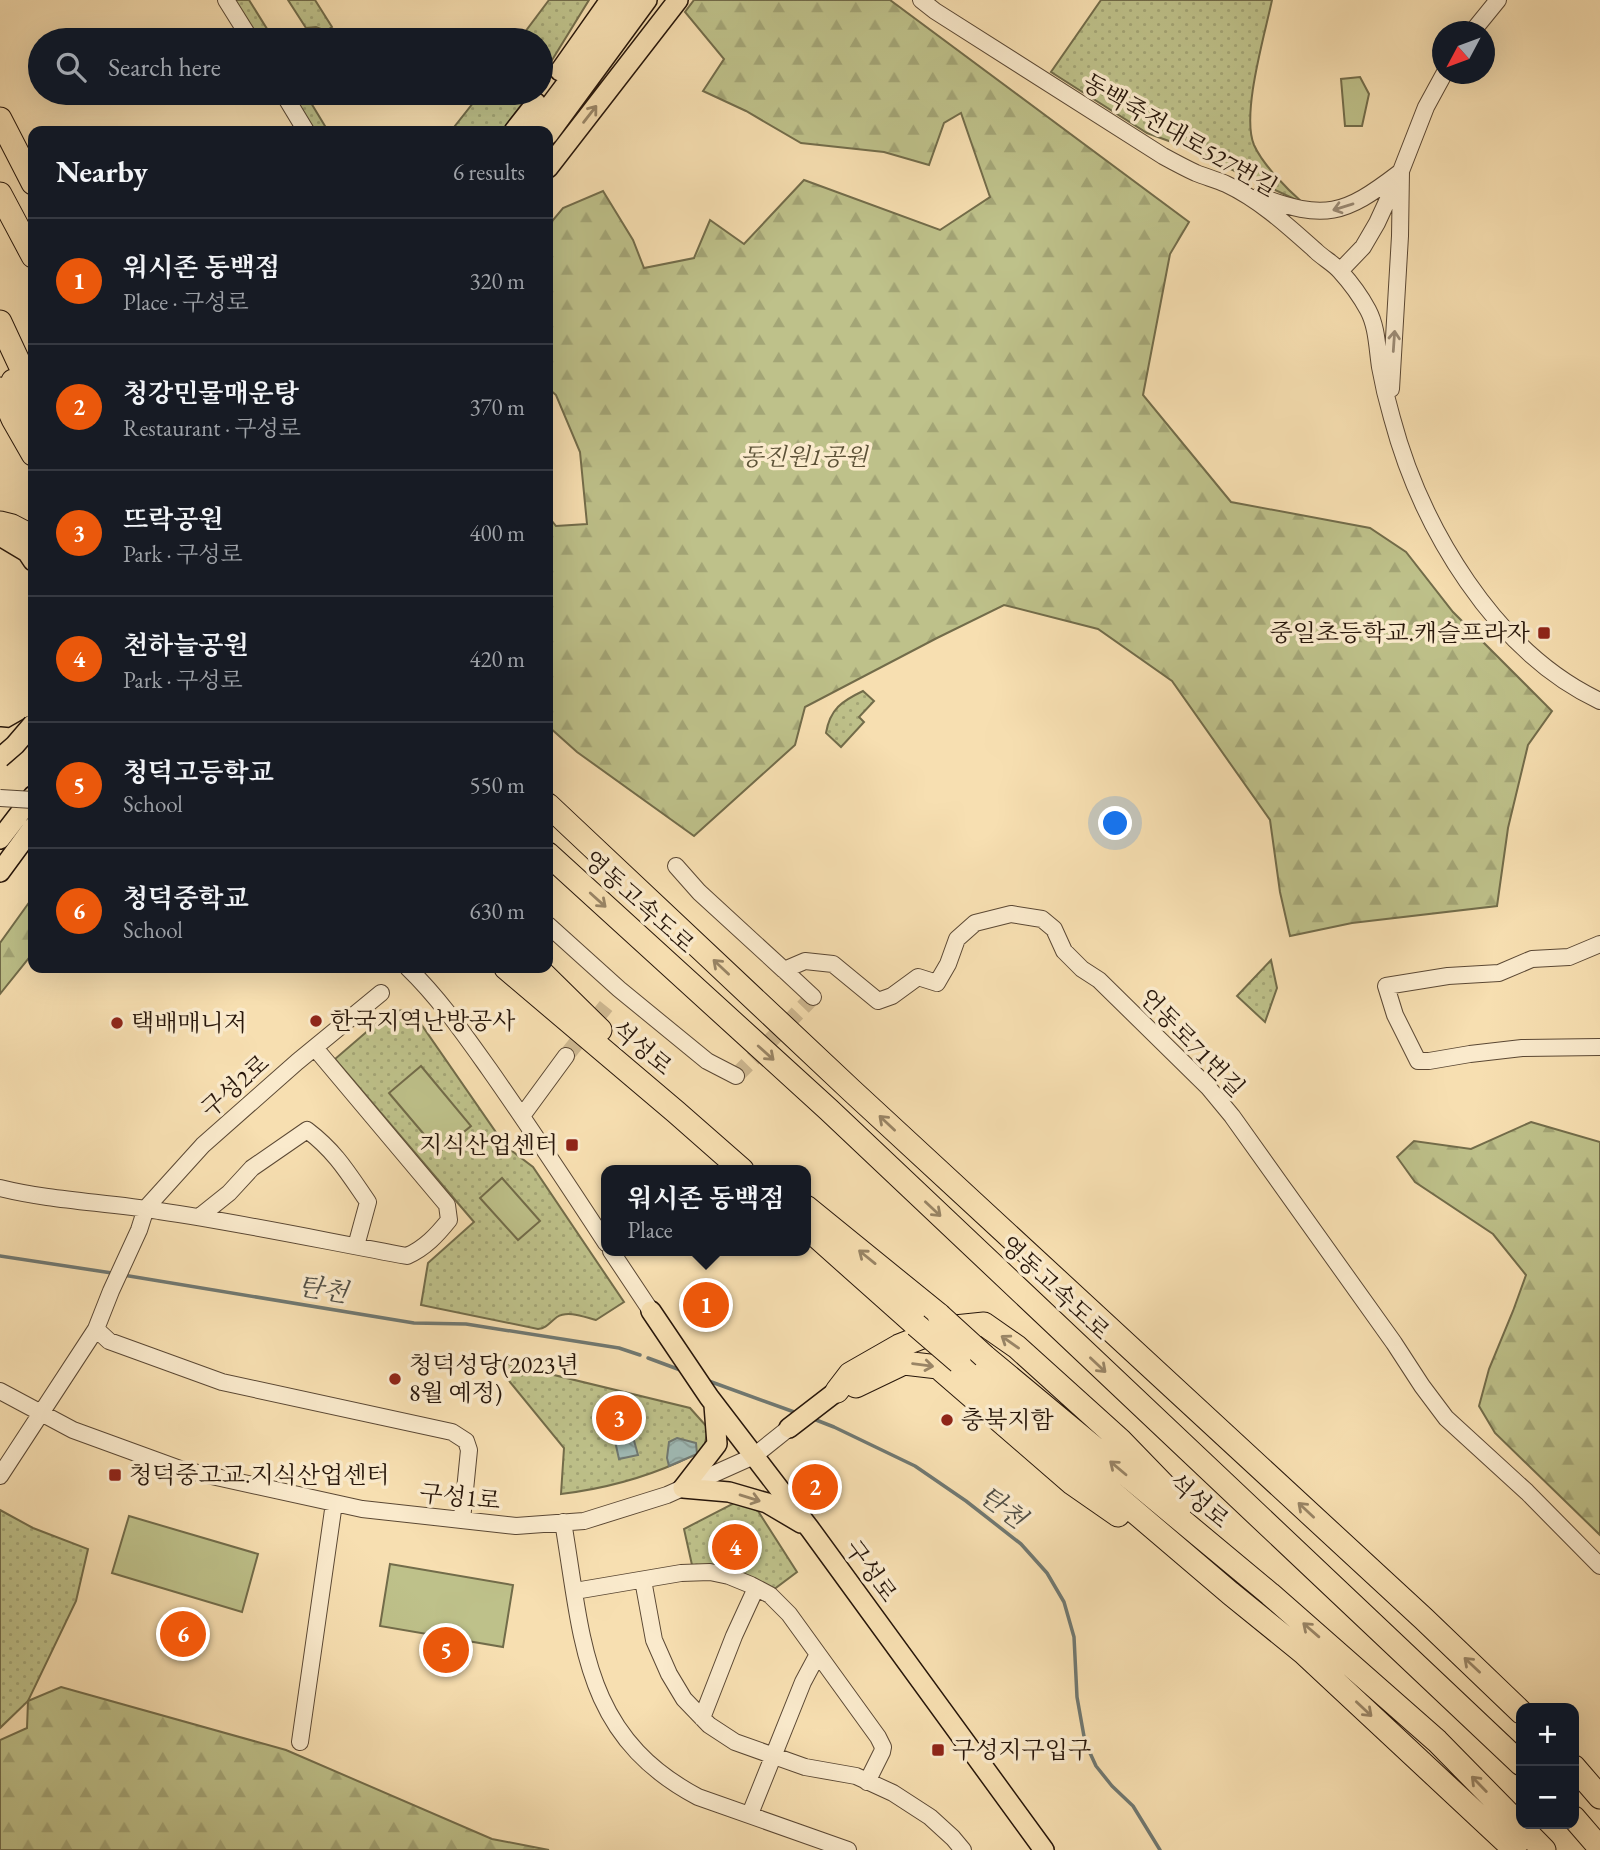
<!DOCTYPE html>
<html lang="en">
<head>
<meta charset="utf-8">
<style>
  body { margin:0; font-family:"EB Garamond","Noto Serif KR",serif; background:#20242c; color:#f1f3f6 }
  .controls { position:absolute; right:21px; bottom:21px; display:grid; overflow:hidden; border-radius:14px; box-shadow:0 7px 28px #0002 }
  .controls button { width:63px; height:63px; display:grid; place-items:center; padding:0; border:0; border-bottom:2px solid #363941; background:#171b24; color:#f1f3f6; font:35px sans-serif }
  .compass { position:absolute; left:1432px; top:21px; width:63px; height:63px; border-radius:50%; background:#171b24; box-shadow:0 7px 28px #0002; rotate:229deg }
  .you { position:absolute; left:1116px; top:824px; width:24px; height:24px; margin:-18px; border:5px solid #fff; border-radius:50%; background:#1a73e8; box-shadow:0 0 0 10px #1a73e833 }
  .badge { display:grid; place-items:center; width:46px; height:46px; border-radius:50%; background:#ea580c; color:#fff; font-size:23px; font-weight:700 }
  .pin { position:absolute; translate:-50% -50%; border:4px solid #fff; box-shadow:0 2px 7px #0006 }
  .popup { position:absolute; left:601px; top:1165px; width:210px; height:91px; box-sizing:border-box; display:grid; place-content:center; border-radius:14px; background:#171b24; filter:drop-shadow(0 2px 5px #0005); font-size:23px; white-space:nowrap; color:#9ea1a6 }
  .popup b { font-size:26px; color:#f1f3f6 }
  .popup::after { content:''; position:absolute; left:50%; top:100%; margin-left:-14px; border:14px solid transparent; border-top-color:#171b24 }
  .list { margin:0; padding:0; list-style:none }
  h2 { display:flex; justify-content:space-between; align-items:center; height:91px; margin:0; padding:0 28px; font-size:30px }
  h2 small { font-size:23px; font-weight:400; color:#9ea1a6 }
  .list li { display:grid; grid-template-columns:46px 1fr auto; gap:21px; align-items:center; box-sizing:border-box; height:126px; padding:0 28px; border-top:2px solid #363941 }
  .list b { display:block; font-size:26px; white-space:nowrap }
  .list p { margin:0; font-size:23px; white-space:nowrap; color:#9ea1a6 }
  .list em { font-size:23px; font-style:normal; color:#9ea1a6 }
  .icon { flex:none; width:38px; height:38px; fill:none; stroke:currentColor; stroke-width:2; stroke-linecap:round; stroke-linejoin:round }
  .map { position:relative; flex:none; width:1600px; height:1850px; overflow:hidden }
  .search { position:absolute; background:#171b24; box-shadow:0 7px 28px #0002; left:28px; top:28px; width:525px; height:77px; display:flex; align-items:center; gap:18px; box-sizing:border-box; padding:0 24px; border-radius:38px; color:#9ea1a6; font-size:26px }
  .panel { position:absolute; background:#171b24; box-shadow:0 7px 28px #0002; left:28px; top:126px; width:525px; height:847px; border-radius:14px }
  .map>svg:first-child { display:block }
</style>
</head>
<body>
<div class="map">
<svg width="1600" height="1850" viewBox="0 0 1600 1850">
  <defs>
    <pattern id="green-dots" width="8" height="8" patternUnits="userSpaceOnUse" patternTransform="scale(1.75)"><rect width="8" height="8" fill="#bec18a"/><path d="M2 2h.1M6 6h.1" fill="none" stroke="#a3a576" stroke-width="1.8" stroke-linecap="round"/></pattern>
    <pattern id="forest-firs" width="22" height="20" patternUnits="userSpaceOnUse" patternTransform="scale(1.75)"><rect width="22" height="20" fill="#bec18a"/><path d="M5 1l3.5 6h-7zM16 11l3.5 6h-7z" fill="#a3a576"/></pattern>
    <pattern id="water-waves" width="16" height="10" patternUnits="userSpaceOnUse" patternTransform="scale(1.75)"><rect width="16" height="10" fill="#a0bab5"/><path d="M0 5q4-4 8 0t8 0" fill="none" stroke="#8a9f9a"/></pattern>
  </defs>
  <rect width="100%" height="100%" fill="#f7dfb1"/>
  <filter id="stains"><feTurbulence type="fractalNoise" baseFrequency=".00286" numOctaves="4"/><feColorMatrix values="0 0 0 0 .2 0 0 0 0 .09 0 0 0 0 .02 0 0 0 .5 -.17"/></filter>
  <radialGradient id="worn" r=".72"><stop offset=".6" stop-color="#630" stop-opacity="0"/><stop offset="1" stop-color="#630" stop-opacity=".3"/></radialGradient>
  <path fill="url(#green-dots)" stroke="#726c4a" stroke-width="2" d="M232,0H249L274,40H257Z
    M288,0H315L332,27L326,31L316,27L306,28Z
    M549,0H589L541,78V40H519Z
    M1101,0H1272C1265,34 1241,114 1254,145C1263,165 1287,189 1303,203L1177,144L1147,133L1051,72Z
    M289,93H305L328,131H313Z
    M481,93H530L502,131H451Z
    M863,691L874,701L859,717L864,722L841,747L826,733C830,709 842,701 863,691Z
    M1271,960L1277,988L1265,1022L1237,996Z
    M392,1010L412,1011L500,1138L512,1151L533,1167L624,1302L596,1320C584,1317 568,1310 557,1317C549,1323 547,1328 538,1329L421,1305L428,1263L474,1222L335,1059Z
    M492,1360L690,1408L708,1428L704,1449C696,1455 687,1458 679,1462C641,1479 602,1489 561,1494L564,1448Z
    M738,1501L758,1511L797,1572L773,1590C741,1572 730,1565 692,1565L684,1529Z
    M0,1510L33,1528L88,1549L76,1601L28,1701L0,1728Z"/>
  <path fill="url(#forest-firs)" stroke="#726c4a" stroke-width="2" d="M694,0H890L1189,222L1170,254L1143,395L1231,502L1370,528L1406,552L1453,612L1552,711L1528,745L1508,828L1497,906L1352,923L1290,936L1280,892L1270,820L1172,681L1098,629L1004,605L937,638L805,707L795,745L694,836L577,752L548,726V516L556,526L587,524L580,452L556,395L548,388V226L563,208L603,191L633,240L644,268L694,258L710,220L744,244L804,180L940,230L990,197L961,113L944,123L929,165L884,152L801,143L746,111L703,91L724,59L685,12Z
    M33,897V953L0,994V943Z
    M1531,1122L1600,1142V1535L1495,1433L1479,1406L1489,1369L1513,1311L1526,1275L1493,1234L1415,1182L1397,1157L1414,1141L1471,1149Z
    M61,1687L286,1750L492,1839L549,1850H0V1740L27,1728L28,1701Z"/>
  <path fill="#bec18a" stroke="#726c4a" stroke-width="2" d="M1360,77L1369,94L1362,126H1345L1341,79Z
    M421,1066L471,1126L439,1152L389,1093Z
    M502,1178L540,1221L518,1240L480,1198Z
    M129,1516L258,1554L242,1612L112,1573Z
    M390,1564L513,1585L503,1647L380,1626Z"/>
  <path fill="url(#water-waves)" stroke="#707871" stroke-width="2" d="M633,1437L638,1455L619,1459L615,1441Z
    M677,1438L696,1443L697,1454L669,1466L667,1458L669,1442Z"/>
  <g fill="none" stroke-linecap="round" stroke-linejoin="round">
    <path stroke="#707871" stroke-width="3.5" d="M0,1256L112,1273
      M123,1275L414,1323L466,1324L619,1348L640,1355
      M648,1358L683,1371
      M706,1380L797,1413
      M811,1418L834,1427L915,1466L966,1501L1021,1544L1047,1573L1064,1602L1074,1637L1077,1697L1085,1742L1096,1766L1112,1786L1133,1806L1160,1850"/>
    <path stroke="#cdb790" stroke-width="16" stroke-dasharray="16 8" stroke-linecap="butt" d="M566,1056L611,1000
      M736,1076L813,997"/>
    <g stroke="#5b4834" stroke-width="18">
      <path id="minor" d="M226,0L251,40
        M921,0L935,11L1163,156C1174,162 1185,168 1196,173C1206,177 1217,180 1226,184C1260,200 1288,226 1316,251C1323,258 1333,263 1340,271C1350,282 1361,297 1368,310C1377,327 1377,347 1380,367C1383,384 1387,401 1392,418C1421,527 1495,652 1600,701
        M1472,32L1498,0
        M283,93L306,131
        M1259,196C1325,221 1344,215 1399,173
        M1340,271L1363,247L1377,223L1401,171L1426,107L1444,74
        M1391,389L1400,236L1401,171
        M676,866L699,892L784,970L805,961L833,964L878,1001L892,996L918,977L937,983L948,964L957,939L975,923L1011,914L1042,919L1054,929L1064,951L1082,969L1099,980L1208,1087L1232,1116L1394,1343L1422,1386L1446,1418L1527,1492L1600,1566
        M548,925L619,989L707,1061L736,1076
        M1600,944L1569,957L1532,959L1499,973L1448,976L1386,986L1395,1015L1418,1061H1429L1470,1054L1522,1048L1600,1047
        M408,968C439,998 464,1034 489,1069C529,1126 568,1185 606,1243
        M784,970L813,997
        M522,1116L566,1056
        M0,1188C52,1201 106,1202 159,1211C242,1223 325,1241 407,1256C425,1248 437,1235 449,1220L447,1205L315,1048
        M199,1217L229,1193L252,1168L307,1130C336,1152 348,1173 368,1202L356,1246
        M611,1251L651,1311
        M96,1329L109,1341L222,1382L452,1432L466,1441L469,1450L462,1520
        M0,1391L73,1430L180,1469L362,1509L516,1526L584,1521L667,1495L754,1456L789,1428
        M0,1476L96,1329L111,1291L139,1230L146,1208L203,1145L297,1062L381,993
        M563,1522C583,1638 581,1735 698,1797L848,1850
        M643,1580L654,1640L669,1674L684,1699L709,1725L735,1742L805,1767L856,1776L893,1793L930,1817L953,1838L963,1850
        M575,1591L681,1573L710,1572L729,1576L751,1585L770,1595L789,1614L878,1737L883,1747L882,1752L867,1782
        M702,1718L734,1636L756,1588
        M300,1742L334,1503
        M750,1814L803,1682L818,1654"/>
    </g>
    <g stroke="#27160a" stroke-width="22">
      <path id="major" d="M560,71L610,0
        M514,131L536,103
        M531,131L629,0
        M548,135L647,0
        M548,168L678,0
        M0,536L27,552L33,561
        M0,737L11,738L32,726
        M0,839L33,796
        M0,872L33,827
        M651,1311L709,1397L810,1529L1044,1850
        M789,1428L837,1391
        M683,1488L729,1492L767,1503L801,1523
        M683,1488L717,1444L714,1405"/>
    </g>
    <g stroke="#27160a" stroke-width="25">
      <path id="highway" d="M0,119L33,183
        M0,194L33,256
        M0,322L33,393
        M13,381L33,422
        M0,389L13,419L33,454
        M0,523L12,526L33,537
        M548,805L851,1090L1424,1619L1521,1712
        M548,854L829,1110L1521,1764
        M506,968L676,1112L742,1170
        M537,968L600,1030
        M806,1207L939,1315
        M806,1227L916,1325
        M984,1356L1270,1594L1437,1741L1544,1850
        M959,1362L1230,1593L1304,1653L1515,1850
        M856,1386L904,1363L938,1367L1072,1483L1118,1515
        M837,1391L850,1374L899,1346L945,1328L984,1324L1017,1347L1120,1440L1182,1504
        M1574,1767L1600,1797
        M1574,1818L1600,1848"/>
    </g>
    <use href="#minor" stroke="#faeacc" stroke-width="16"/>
    <use href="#major" stroke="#f7dfb1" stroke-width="19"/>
    <use href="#highway" stroke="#f7dfb1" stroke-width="23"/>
    <g stroke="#5b4834" stroke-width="18" stroke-linecap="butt">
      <path id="minor-bridge" d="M0,798L33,800"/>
    </g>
    <g stroke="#27160a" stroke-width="22" stroke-linecap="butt">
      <path id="major-bridge" d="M0,758L15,745L33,724"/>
    </g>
    <g stroke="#27160a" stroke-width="25" stroke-linecap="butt">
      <path id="highway-bridge" d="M939,1315L984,1356
        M916,1325L959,1362"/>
    </g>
    <use href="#minor-bridge" stroke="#faeacc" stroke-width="16"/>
    <use href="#major-bridge" stroke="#f7dfb1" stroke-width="19"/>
    <use href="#highway-bridge" stroke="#f7dfb1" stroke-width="23"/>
  </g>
  <defs><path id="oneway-shaft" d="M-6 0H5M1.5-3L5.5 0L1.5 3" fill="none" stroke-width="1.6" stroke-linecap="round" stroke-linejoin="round" transform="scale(1.75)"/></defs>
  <g stroke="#998566">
    <use href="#oneway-shaft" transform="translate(590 114) rotate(-52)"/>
    <use href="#oneway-shaft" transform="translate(598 900) rotate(42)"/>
    <use href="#oneway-shaft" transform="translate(721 967) rotate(-137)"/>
    <use href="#oneway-shaft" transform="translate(766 1053) rotate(42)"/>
    <use href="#oneway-shaft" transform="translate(887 1123) rotate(-137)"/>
    <use href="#oneway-shaft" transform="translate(933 1209) rotate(43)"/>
    <use href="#oneway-shaft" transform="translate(867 1257) rotate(-141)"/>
    <use href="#oneway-shaft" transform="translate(1010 1342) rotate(-145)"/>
    <use href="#oneway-shaft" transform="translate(923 1365) rotate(7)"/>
    <use href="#oneway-shaft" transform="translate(1098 1365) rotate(43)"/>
    <use href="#oneway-shaft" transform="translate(1118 1468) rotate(-140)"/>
    <use href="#oneway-shaft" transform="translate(750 1498) rotate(17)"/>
    <use href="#oneway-shaft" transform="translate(1306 1510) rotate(-137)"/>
    <use href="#oneway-shaft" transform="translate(1311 1630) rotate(-139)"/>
    <use href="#oneway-shaft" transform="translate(1472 1665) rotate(-137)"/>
    <use href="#oneway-shaft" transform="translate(1364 1709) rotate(43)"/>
    <use href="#oneway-shaft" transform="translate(1479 1784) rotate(-134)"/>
  </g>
  <g stroke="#9b8b75">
    <use href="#oneway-shaft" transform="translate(1343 207) rotate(163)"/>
    <use href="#oneway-shaft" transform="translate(1394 341) rotate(-86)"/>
  </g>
  <g fill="#8f2418" stroke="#faeacc" stroke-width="2.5">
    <rect x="1537" y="626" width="14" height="14" rx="3.5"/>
    <circle cx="316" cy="1021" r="7"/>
    <circle cx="117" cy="1023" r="7"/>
    <rect x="565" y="1138" width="14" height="14" rx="3.5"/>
    <circle cx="395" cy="1379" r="7"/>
    <circle cx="947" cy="1420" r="7"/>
    <rect x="108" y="1468" width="14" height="14" rx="3.5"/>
    <rect x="931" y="1743" width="14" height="14" rx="3.5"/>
  </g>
  <g text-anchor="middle" stroke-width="7" stroke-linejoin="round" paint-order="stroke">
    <g font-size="24" fill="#27160a" stroke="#faeacc">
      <text transform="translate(1180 135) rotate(30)" y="8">동백죽전대로527번길</text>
      <text transform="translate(639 902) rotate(42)" y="8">영동고속도로</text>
      <text transform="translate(1192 1043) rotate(46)" y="8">언동로71번길</text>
      <text transform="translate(642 1048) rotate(40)" y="8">석성로</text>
      <text transform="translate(235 1086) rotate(-41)" y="8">구성2로</text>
      <text transform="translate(1055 1288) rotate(43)" y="8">영동고속도로</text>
      <text transform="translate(460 1497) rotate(6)" y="8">구성1로</text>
      <text transform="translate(1199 1501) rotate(40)" y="8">석성로</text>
      <text transform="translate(871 1571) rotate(54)" y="8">구성로</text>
    </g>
    <g font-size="24" font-style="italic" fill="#5c5237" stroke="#faeacc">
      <text x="804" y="465">동진원1공원</text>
    </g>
    <g font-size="24" fill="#27160a" stroke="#faeacc" text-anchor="start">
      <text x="1530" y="641" text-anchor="end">중일초등학교.캐슬프라자</text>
      <text x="330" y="1029">한국지역난방공사</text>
      <text x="131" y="1031">택배매니저</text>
      <text x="558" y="1153" text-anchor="end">지식산업센터</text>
      <text x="409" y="1373">청덕성당(2023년<tspan x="409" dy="28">8월 예정)</tspan></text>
      <text x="961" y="1428">충북지함</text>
      <text x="129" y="1483">청덕중고교.지식산업센터</text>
      <text x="952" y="1758">구성지구입구</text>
    </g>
    <g font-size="26" font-style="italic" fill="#514f46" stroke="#faeacc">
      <text transform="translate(323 1289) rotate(9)" y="9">탄천</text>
      <text transform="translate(1003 1507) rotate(37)" y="9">탄천</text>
    </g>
  </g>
  <rect width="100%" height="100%" filter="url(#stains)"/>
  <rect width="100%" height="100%" fill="url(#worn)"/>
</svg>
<div class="controls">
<button>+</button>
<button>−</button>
</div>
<svg class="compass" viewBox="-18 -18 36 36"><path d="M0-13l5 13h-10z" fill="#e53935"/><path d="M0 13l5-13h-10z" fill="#9ea1a6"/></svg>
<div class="you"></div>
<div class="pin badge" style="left:706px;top:1305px">1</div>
<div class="popup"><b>워시존 동백점</b>Place</div>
<div class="pin badge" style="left:815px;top:1487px">2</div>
<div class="pin badge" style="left:619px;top:1418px">3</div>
<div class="pin badge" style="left:735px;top:1547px">4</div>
<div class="pin badge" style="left:446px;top:1650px">5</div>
<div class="pin badge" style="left:183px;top:1634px">6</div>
<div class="search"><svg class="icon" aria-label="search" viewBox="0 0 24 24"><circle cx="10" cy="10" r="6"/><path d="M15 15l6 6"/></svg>Search here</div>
<section class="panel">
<h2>Nearby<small>6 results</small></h2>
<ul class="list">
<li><span class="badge">1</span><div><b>워시존 동백점</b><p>Place · 구성로</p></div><em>320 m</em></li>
<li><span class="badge">2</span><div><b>청강민물매운탕</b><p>Restaurant · 구성로</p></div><em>370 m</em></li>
<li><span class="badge">3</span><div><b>뜨락공원</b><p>Park · 구성로</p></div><em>400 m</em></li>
<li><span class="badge">4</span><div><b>천하늘공원</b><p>Park · 구성로</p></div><em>420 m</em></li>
<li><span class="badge">5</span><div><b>청덕고등학교</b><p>School</p></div><em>550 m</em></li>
<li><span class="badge">6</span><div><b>청덕중학교</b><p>School</p></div><em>630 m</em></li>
</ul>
</section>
</div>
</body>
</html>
